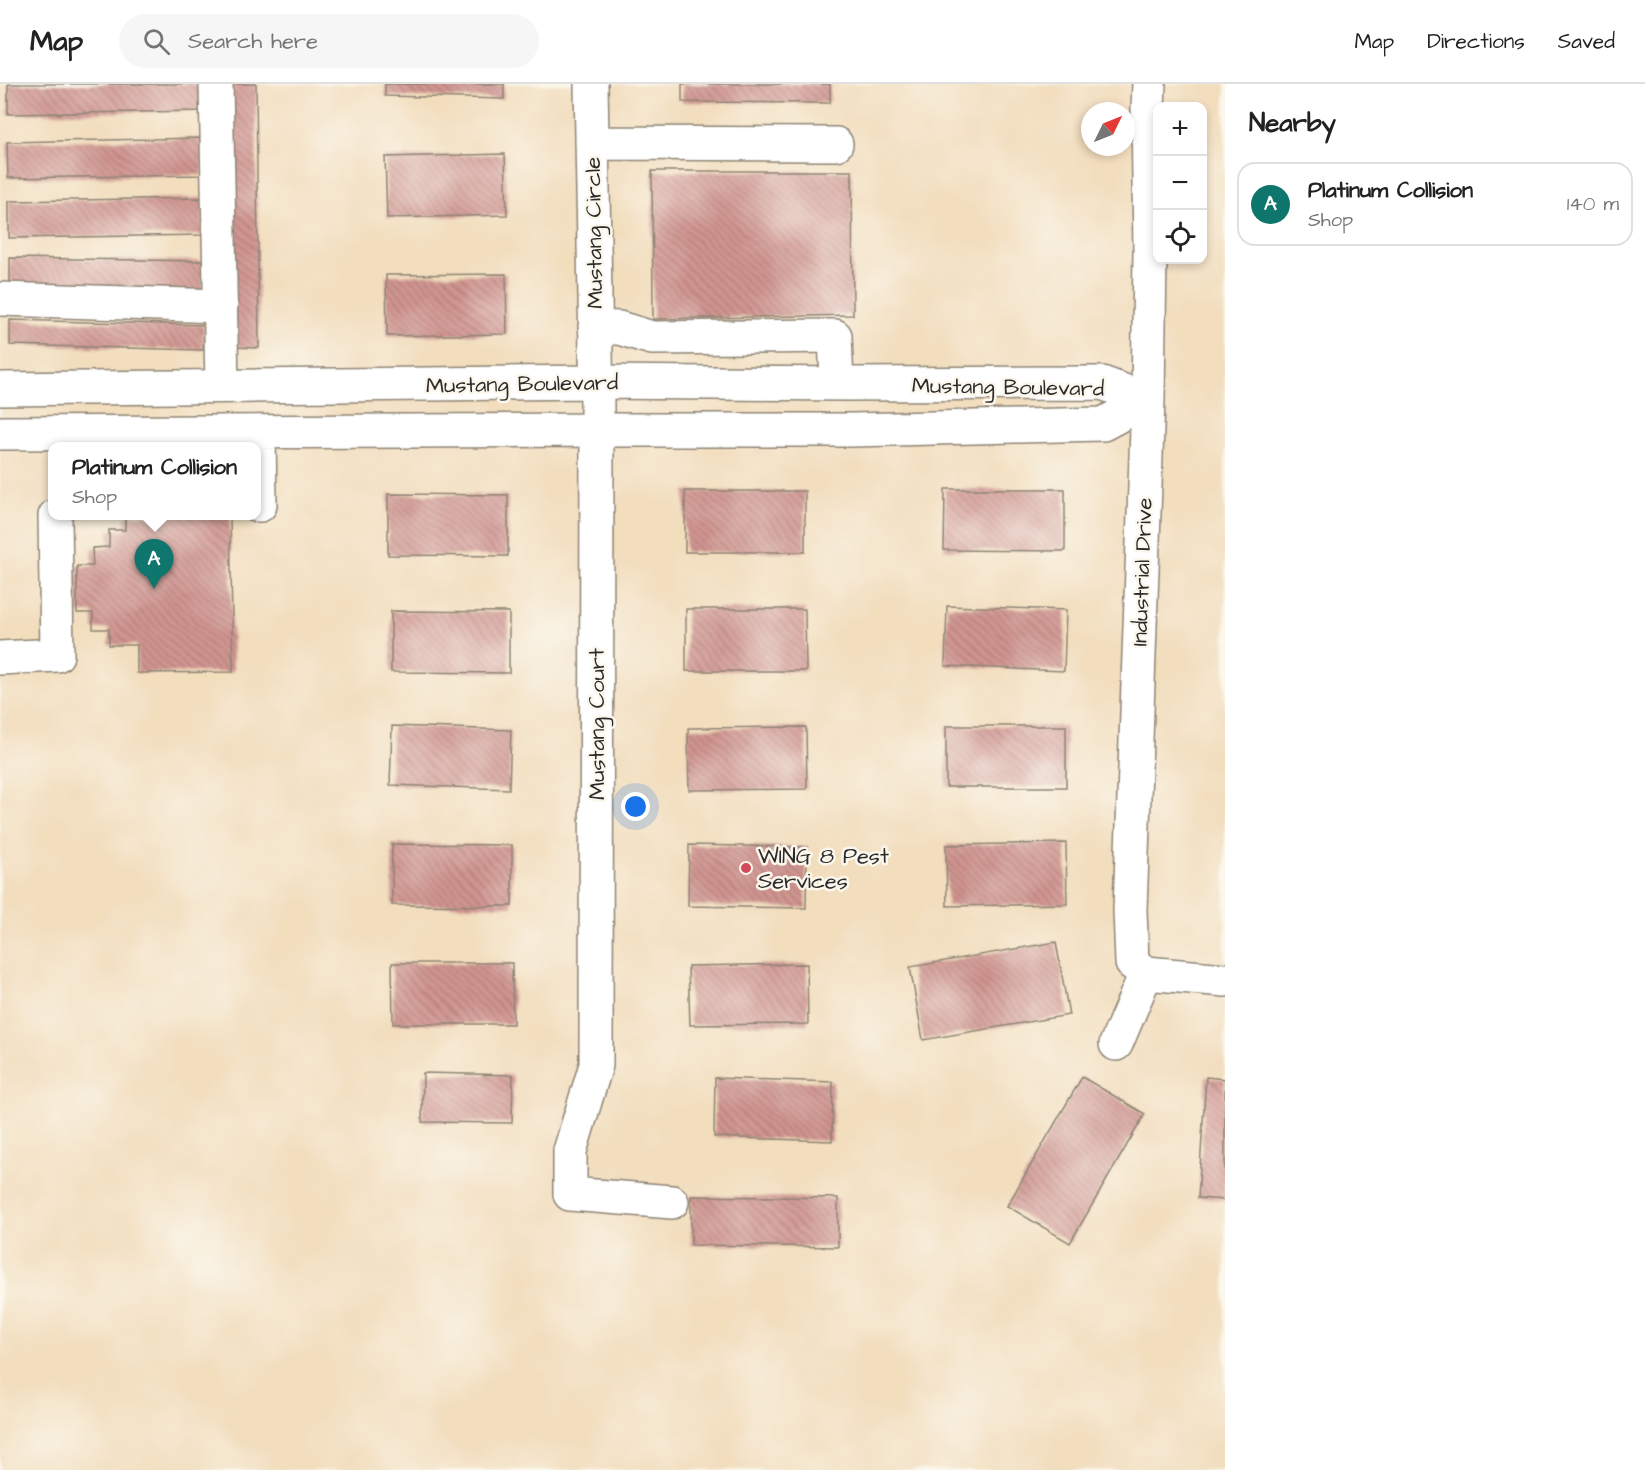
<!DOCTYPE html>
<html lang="en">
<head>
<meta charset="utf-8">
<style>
  body { margin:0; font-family:"Architects Daughter",sans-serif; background:#f6f6f6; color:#222 }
  .controls { position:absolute; right:18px; top:18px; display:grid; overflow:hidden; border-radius:12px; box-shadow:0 3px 9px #0003 }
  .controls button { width:54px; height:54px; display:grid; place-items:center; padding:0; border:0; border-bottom:2px solid #e0e0e0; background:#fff; color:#222; font:30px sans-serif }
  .compass { position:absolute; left:1081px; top:18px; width:54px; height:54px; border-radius:50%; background:#fff; box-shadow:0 3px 9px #0003; rotate:47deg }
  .you { position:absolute; left:636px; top:723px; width:21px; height:21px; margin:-15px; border:4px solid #fff; border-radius:50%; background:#1a73e8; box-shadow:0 0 0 9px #1a73e833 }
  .badge { display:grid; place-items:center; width:39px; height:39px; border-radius:50%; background:#0f766e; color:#fff; font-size:20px; font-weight:700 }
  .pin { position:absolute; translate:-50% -50px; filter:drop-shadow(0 2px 3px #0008) }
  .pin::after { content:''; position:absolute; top:32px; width:21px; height:18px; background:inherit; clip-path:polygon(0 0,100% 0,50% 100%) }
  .popup { position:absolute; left:48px; top:358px; width:213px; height:78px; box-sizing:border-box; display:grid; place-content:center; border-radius:12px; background:#fff; filter:drop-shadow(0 2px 4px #0005); font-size:20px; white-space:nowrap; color:#767676 }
  .popup b { font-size:22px; color:#222 }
  .popup::after { content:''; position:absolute; left:50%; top:100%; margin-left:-12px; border:12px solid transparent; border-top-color:#fff }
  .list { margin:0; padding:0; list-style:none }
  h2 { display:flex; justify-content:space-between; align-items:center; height:78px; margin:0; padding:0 24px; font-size:26px }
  h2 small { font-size:20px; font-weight:400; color:#767676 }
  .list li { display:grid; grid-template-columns:39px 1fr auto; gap:18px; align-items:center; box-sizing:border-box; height:84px; margin:0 12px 12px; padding:0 12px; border:2px solid #e0e0e0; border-radius:18px }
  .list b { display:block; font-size:22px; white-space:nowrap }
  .list p { margin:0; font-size:20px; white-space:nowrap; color:#767676 }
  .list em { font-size:20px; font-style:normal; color:#767676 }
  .icon { flex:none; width:33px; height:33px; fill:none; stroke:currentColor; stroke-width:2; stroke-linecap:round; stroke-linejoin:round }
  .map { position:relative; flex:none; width:1225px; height:1386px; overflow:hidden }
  header { display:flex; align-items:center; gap:36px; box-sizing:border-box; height:84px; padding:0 30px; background:#fff; border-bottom:2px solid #e0e0e0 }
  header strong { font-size:28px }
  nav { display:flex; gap:33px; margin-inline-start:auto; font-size:21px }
  .search { width:420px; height:54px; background:#f6f6f6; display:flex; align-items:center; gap:15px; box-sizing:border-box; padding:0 21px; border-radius:33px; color:#767676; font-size:22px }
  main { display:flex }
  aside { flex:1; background:#fff }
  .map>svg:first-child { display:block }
</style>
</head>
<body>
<header>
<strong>Map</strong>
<div class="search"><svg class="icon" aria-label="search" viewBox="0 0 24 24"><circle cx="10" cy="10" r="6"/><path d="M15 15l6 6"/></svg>Search here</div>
<nav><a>Map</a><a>Directions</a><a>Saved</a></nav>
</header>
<main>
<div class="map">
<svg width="1225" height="1386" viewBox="0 0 1225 1386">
  <defs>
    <pattern id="building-back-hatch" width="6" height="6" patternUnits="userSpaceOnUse" patternTransform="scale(1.5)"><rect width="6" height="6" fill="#d19591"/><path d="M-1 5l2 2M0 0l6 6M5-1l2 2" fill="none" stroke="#aa7a77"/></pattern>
  </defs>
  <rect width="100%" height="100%" fill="#fbf7ec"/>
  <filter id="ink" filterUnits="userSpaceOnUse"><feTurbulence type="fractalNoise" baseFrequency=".0167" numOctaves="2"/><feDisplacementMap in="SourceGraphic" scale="12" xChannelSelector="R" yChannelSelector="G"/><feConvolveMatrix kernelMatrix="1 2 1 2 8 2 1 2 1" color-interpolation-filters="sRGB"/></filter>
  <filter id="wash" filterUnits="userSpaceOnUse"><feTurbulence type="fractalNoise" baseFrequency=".008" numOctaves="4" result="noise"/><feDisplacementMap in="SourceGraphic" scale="24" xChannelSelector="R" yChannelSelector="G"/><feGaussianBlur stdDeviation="1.35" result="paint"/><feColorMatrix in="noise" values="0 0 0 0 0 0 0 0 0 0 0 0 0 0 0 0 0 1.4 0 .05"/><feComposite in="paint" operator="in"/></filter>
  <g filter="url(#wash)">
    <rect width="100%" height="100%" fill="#f2ddbd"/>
    <g id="blocks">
      <path fill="url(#building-back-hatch)" d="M8,0H202L203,27L8,30Z
        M231,0H256L259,264L234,263Z
        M385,0H504V15L385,12Z
        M682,0H830V19L682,18Z
        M202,54L203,91L8,94L7,58Z
        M505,70L507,131L387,134L385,73Z
        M652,87H852L853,231L653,235Z
        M203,114V151L9,154V117Z
        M10,174L203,177V213L10,210Z
        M506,190L507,250L387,252L386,191Z
        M10,236L204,241L203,266L10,261Z
        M945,405H1065V467L944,466Z
        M685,407H805V468H685Z
        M388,410L508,411V472L388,471Z
        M125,432H230L233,588L137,589V561H109V545H93V529H77V482H93L92,464L109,463V446H125Z
        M947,522L1066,526L1064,587L945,582Z
        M686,525H805L806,587H686Z
        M391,527L509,528V589L391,588Z
        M392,642L511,646L509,705L390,701Z
        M946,642H1066V703H946Z
        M806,643L807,705L689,706L688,644Z
        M1066,759L1067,820L947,822L946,761Z
        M392,760L512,761V822L392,821Z
        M689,761L807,763L806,824L688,822Z
        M1056,858L1069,931L923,956L910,883Z
        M392,879H512L513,940H393Z
        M807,880L808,940L690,941L688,882Z
        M423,989L513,991L512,1039L422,1038Z
        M1082,993L1145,1030L1070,1159L1007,1122Z
        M1206,993L1225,995V1116L1198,1114Z
        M715,994L833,998L832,1057L714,1053Z
        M691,1112L838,1114V1163L691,1161Z"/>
    </g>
  </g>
  <g filter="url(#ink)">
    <use href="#blocks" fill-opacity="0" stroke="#8e8474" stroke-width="1.5"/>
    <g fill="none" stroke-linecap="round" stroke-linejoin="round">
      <g stroke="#8e8474" stroke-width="36">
        <path id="minor" d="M216,0L222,302
          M591,0L597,320L596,981L570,1067V1110L672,1118
          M1149,0L1148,24L1150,168L1148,316L1130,826L1132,879L1146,889L1225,896
          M592,59L836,60
          M0,215L221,222
          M595,243L619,244L652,254L835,252L837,299
          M0,305L596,298L847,300L1102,299L1148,316
          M0,349L596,346H852L1103,340L1148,316
          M256,421H260L259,348
          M0,574L57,571L55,432
          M1116,960L1146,889"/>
      </g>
      <use href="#minor" stroke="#fff" stroke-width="33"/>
    </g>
  </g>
  <circle fill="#d1495b" stroke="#fbf7ec" stroke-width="2" cx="746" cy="784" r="6"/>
  <g text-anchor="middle" stroke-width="5" stroke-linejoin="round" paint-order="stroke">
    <g font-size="22" fill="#2b2b2b" stroke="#fbf7ec">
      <text transform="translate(593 149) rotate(-91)" y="8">Mustang Circle</text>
      <text transform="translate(522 299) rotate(-1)" y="8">Mustang Boulevard</text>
      <text transform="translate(1008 302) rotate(1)" y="8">Mustang Boulevard</text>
      <text transform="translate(1141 488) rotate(-88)" y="8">Industrial Drive</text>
      <text transform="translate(596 640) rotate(-90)" y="8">Mustang Court</text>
    </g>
    <g font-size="22" fill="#2b2b2b" stroke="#fbf7ec" text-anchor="start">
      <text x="758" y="779">WING 8 Pest<tspan x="758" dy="25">Services</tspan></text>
    </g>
  </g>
</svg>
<div class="controls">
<button>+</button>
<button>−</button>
<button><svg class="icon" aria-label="locate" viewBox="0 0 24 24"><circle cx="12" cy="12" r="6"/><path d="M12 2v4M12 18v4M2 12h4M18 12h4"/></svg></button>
</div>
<svg class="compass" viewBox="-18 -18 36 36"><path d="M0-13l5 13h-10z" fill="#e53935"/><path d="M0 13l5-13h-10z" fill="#767676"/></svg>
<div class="you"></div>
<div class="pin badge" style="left:154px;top:505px">A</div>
<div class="popup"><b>Platinum Collision</b>Shop</div>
</div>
<aside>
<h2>Nearby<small></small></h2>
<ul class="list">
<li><span class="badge">A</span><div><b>Platinum Collision</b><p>Shop</p></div><em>140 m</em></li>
</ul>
</aside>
</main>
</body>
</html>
